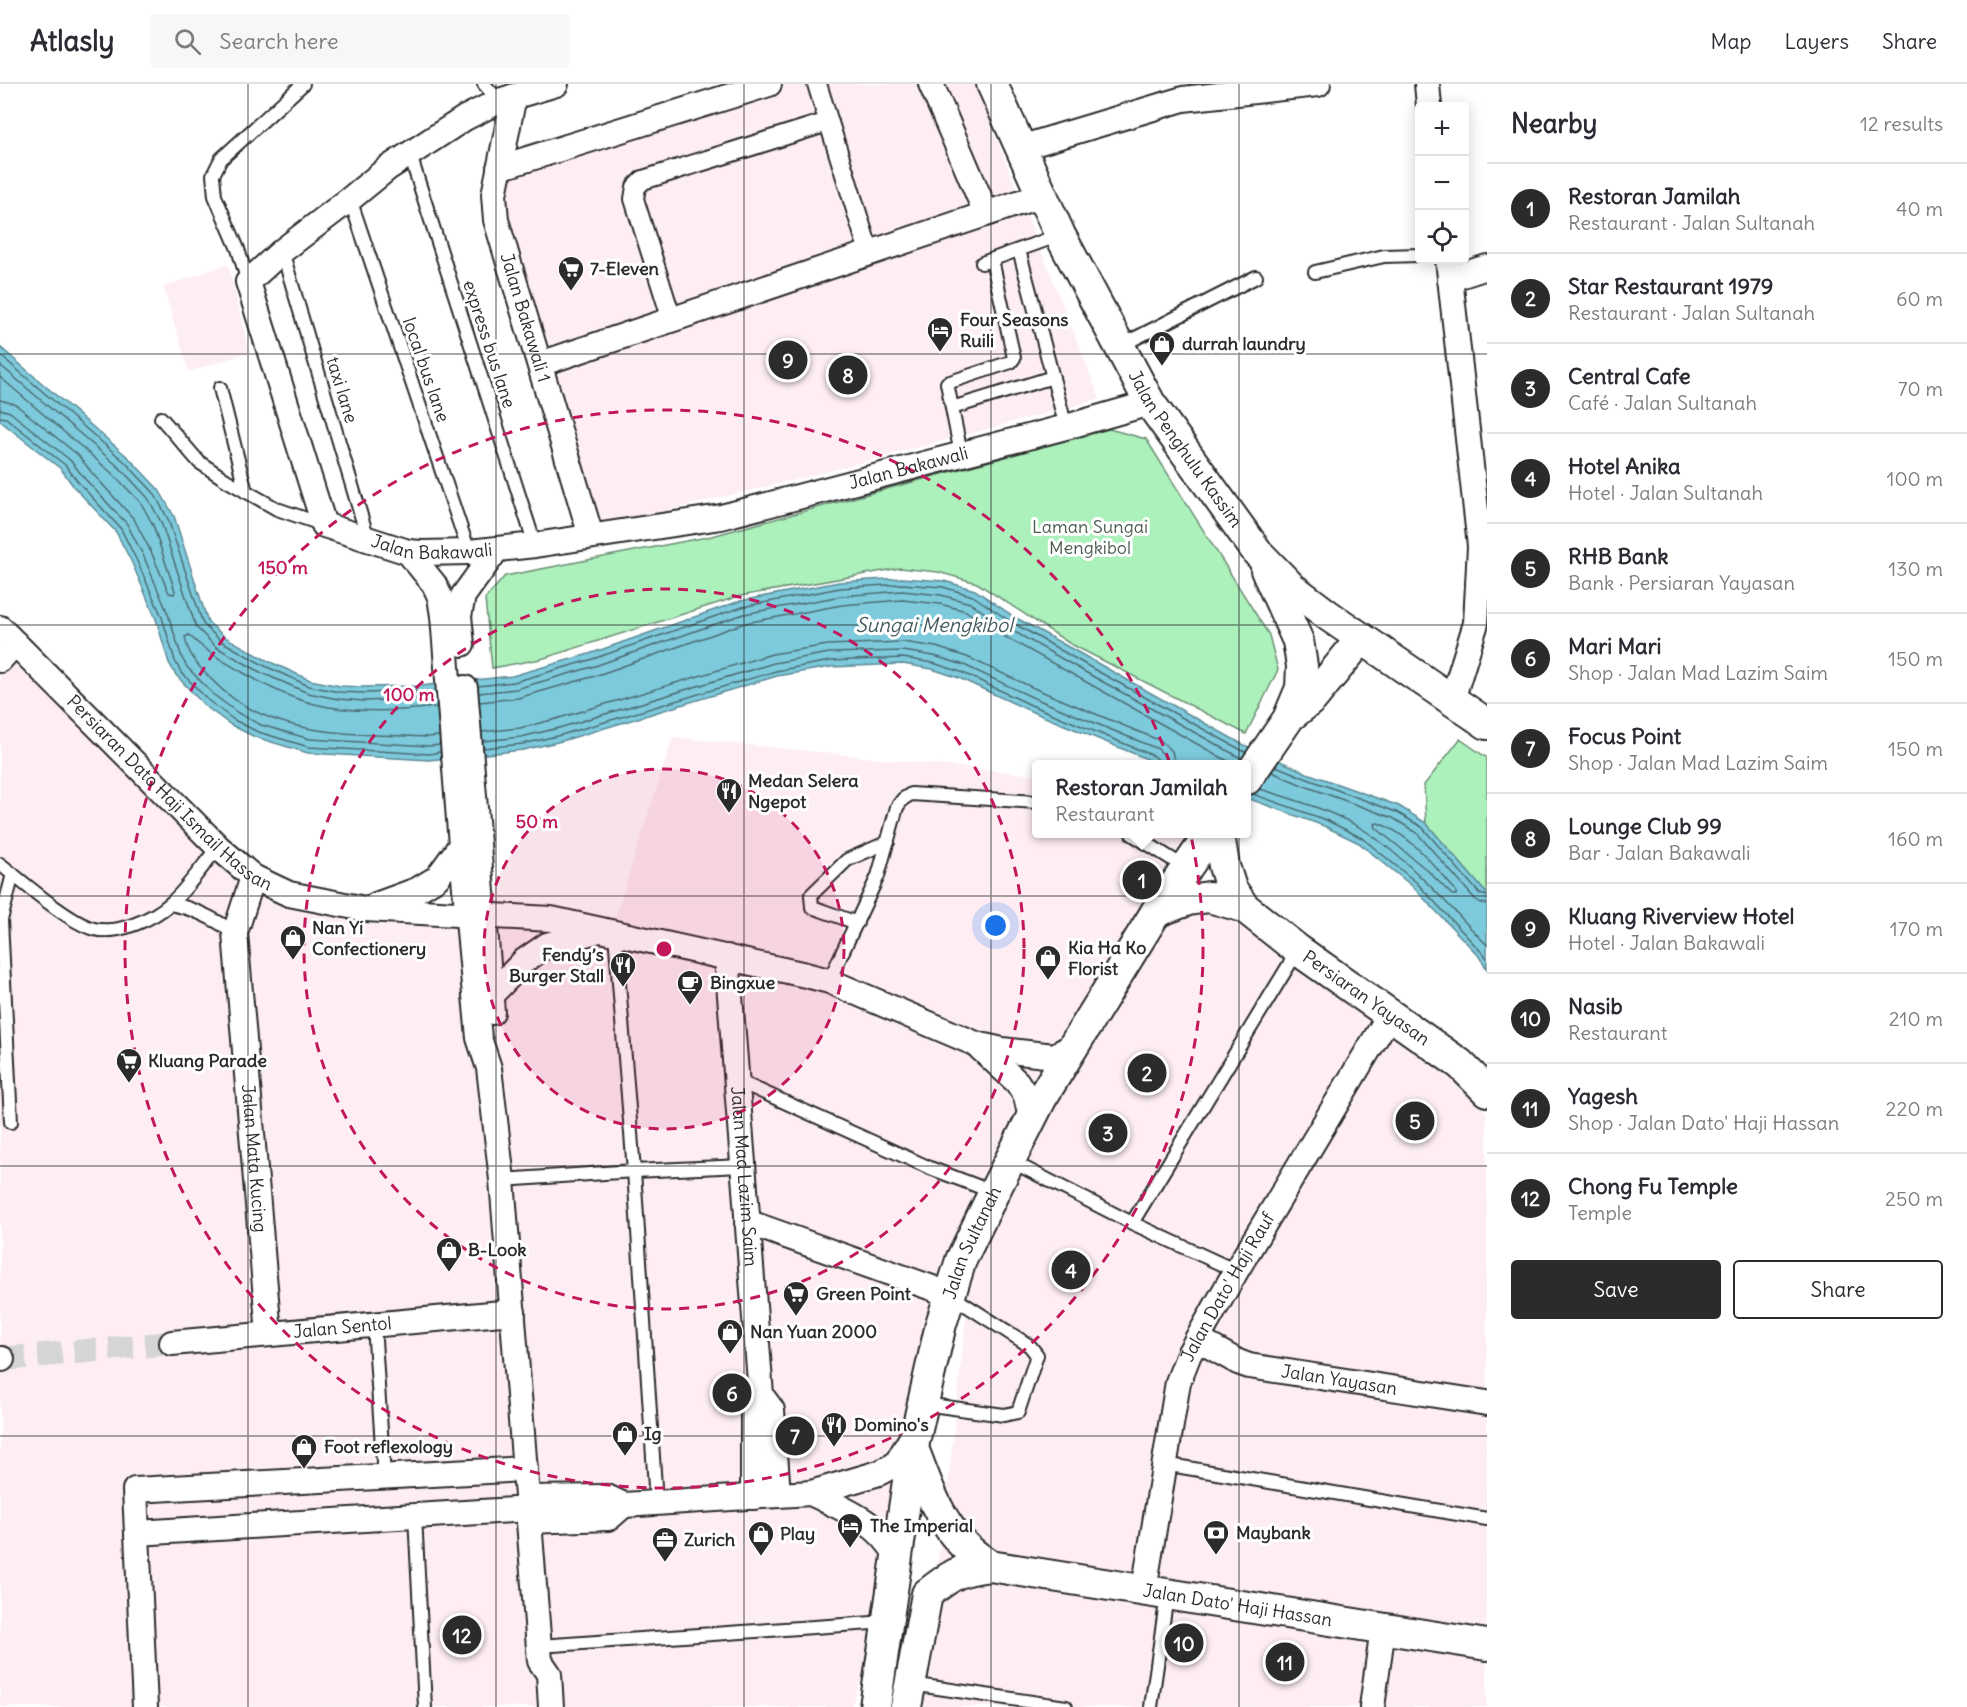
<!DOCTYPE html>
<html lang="en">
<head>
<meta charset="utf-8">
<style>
  body { margin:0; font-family:Delius,sans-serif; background:#f7f7f7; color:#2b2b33 }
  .controls { position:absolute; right:18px; top:18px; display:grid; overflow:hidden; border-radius:6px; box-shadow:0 3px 15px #0003 }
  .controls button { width:54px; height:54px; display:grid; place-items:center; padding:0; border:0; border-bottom:2px solid #e1e1e2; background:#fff; color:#2b2b33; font:30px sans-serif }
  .you { position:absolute; left:996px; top:842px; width:21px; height:21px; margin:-15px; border:4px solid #fff; border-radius:50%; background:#1a73e8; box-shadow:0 0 0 9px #1a73e833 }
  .badge { display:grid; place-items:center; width:39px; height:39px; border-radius:50%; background:#2b2b2b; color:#fff; font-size:20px; font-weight:700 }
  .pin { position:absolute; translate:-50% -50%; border:3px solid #fff; box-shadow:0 2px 6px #0006 }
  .popup { position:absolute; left:1032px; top:676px; width:219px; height:78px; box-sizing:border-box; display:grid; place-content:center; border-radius:6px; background:#fff; filter:drop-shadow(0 2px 4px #0005); font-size:20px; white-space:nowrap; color:#7c7c81 }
  .popup b { font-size:22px; color:#2b2b33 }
  .popup::after { content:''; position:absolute; left:50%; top:100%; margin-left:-12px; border:12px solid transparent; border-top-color:#fff }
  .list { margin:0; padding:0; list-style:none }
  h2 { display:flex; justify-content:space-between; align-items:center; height:78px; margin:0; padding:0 24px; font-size:26px }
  h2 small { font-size:20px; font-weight:400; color:#7c7c81 }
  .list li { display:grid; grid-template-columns:39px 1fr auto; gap:18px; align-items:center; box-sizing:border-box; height:90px; padding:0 24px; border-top:2px solid #e1e1e2 }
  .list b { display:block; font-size:22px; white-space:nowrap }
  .list p { margin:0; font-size:20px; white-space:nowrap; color:#7c7c81 }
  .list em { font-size:20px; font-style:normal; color:#7c7c81 }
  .actions { display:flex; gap:12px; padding:18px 24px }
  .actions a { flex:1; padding:14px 0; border:2px solid #2b2b2b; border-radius:6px; text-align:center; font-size:21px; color:#2b2b2b }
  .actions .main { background:#2b2b2b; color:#fff }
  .icon { flex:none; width:33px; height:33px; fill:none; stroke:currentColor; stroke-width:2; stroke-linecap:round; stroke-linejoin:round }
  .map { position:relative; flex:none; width:1487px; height:1623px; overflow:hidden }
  header { display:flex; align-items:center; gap:36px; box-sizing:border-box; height:84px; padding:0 30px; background:#fff; border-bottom:2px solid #e1e1e2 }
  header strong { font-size:28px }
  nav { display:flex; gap:33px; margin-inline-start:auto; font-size:21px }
  .search { width:420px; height:54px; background:#f7f7f7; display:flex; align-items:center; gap:15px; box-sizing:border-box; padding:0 21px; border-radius:6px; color:#7c7c81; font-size:22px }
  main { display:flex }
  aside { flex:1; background:#fff }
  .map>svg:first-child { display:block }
</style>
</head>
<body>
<header>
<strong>Atlasly</strong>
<div class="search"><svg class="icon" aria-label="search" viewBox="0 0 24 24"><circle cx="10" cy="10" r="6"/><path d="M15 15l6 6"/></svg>Search here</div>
<nav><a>Map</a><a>Layers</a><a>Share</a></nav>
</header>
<main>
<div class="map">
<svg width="1487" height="1623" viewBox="0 0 1487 1623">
  <rect width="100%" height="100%" fill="#fff"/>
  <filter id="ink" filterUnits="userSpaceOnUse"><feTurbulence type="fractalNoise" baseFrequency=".0167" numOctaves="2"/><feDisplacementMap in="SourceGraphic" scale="12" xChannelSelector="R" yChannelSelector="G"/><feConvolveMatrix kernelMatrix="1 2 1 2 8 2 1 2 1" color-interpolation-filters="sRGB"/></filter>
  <g filter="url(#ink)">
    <path fill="#feeef4" d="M739,0H975L1100,315L803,394L597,443L505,135L502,108L512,71Z
      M228,180L249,268L189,288L163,203Z
      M0,560L240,799L271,815L309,828L363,840L555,844L608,855L673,653L1037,691V750H1190L1193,751L933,1215L898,1358L865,1586L851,1623H0Z
      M1215,828L1241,834L1445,987L1487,1029V1623H918L950,1384L971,1185L1053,1023L1166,839L1195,829Z"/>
    <path fill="#acf1bc" stroke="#6c8e74" stroke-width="1.5" d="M1109,345L1146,355L1269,551L1278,586L1246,650L1069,559L977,499L938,488L900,484L740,512L541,575L492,584L485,515L505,492L712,452Z
      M1460,655L1487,674V810L1426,739L1424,701Z"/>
    <path fill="#7dcadc" stroke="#5c8a95" stroke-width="1.5" d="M0,263L129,374L159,406L174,432L208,538L225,553L268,577L310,596L340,602L364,603L420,602L512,592L589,570L740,517L839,498L902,494L944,497L975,506L1013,532L1242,660L1307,689L1399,722L1426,739L1487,810V885L1478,871L1412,802L1359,759L1324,742L1247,714V680H1159L1028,626L959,594L932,585L903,580L831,583L777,592L562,657L523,666L429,676L308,669L255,653L231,641L205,622L176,591L169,579L156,535L132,479L116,448L74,403L61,385L0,337Z"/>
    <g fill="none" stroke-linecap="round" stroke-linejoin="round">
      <path stroke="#4c6b72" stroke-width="1.5" d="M0,271L125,378L154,409L168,435L203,540L221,557L265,582L309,602L339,608L364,609L435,607
        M0,281L120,384L148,414L161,438L196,543L216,563L262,589L308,609L338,615L364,617L436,614
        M0,293L113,390L141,419L153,441L175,507L174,510L169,509L152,470L134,435L92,389L78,371L15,320L0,316
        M0,325L10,328L70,376L85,395L127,440L144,473L168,530L182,574L187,583L214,611L238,629L261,641L310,655L429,662L440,661
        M0,333L6,334L65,381L79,399L121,445L137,477L162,533L175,577L181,588L209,617L234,636L258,648L309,663L429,670L440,668
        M478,602L514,598L590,576L742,523L840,504L902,500L943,503L973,512L1010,537L1088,582L1245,668
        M479,609L516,605L592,583L744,530L841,512L902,507L941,511L970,519L1006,543L1085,588L1241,674
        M480,618L518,614L595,592L745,539L842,521L902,516L940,520L966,527L1002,551L1233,680
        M437,623C394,628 345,630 304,617C283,611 261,599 242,588C223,577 205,567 189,551L185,553C188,571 198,582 211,595C267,655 352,649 428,653L439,652
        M482,648L520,644L556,635L772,570L828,561L903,558L936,563L967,573L1038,606L1161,657L1172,667L1175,680
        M483,657L521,653L559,644L774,579L829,569L903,567L934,572L964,581L1034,614L1158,665L1164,671L1166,680
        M484,664L523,660L561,651L776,587L830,577L903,574L933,579L961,588L1031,621L1154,672L1158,676V680
        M1276,682L1305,694L1396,728L1422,743L1480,810L1487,812
        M1272,688L1302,701L1393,734L1417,749L1475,815L1481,819L1487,820
        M1260,705C1295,716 1337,728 1367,748C1412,779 1449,822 1487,861
        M1253,710L1326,736L1362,754L1416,798L1487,874
        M1378,739C1412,751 1433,781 1456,807V811H1452L1427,786L1376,744L1375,740Z"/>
      <path stroke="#d5d5d5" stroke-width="24" stroke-dasharray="24 12" stroke-linecap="butt" d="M2,1275L172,1259"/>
      <g stroke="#2b2b2b" stroke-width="16">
        <path id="service" d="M484,0L499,17
          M410,71L535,461
          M350,115L469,468
          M1019,166L1066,343
          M282,167L368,455
          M982,179L1060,151
          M1315,188L1384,172L1420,171
          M248,198L238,165L215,112L213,91L221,75L303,0
          M1120,262L1256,193
          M220,304L246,408
          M952,324L1053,293
          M161,334L199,378L226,396L277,425L324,441
          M961,370L947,299L1011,278L1014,274L992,176
          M1132,750L1186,784
          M0,780C23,798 68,838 94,845C118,851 153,835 171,819C187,805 204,780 218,763
          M170,820C195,824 215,835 235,849
          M857,839L812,823L811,811L847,776L888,758
          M615,849L634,1087L656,1418
          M829,897L878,792L897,723L903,715L911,710L1037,718
          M736,996L930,1084L993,1108
          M11,1038L1,836L13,790
          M1011,1077L1132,1139L1236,1187
          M502,1096L634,1087L742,1082
          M1132,1139L1298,866
          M374,1241L384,1393
          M924,1320L1004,1331L1018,1328L1037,1271L1030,1262L950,1211
          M1164,1380L1487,1435
          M415,1432L425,1623
          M539,1562L887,1538
          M911,1600L1066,1623
          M1151,1623L1167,1511"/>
      </g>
      <g stroke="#2b2b2b" stroke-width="22">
        <path id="pedestrian" d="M817,0L869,168
          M672,236L634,115L636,103L643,96L828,38"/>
      </g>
      <g stroke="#2b2b2b" stroke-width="28">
        <g id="minor">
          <path id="s1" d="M556,0L499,17L465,34L388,84L350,115L282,167L248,198L324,441L408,468L422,469L469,468L535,461L721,433L1066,343L1150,319"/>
          <path d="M931,0L986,129"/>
          <path d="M1427,0L1429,22"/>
          <path id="s2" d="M514,12L494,111L496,136L591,452"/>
          <path d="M1020,64L1183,15L1318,0"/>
          <path d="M499,84L769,0"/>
          <path d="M1448,176L1480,462L1476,539L1452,616"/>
          <path d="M1450,195L1487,183"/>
          <path d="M540,280L1042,111"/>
          <path d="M408,468L434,500L440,513L443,532L461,761L479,954L489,984L502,1096L540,1577L549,1590L551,1623"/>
          <path id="s3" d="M0,544L218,763L253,793L289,810L365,825L551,835L806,891L829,897L976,960L1002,966L1054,972L1073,962"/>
          <path d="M462,560L459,532L463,512L497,465"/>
          <path d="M0,576L15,559"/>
          <path d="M465,604L492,928"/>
          <path id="s4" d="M253,793L235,849L269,1250"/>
          <path d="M376,821L417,806L437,794L461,761"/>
          <path id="s5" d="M727,873L761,1311L753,1330V1413"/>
          <path d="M491,911L524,877L547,861L596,847"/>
          <path d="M978,962L1017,998L1026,1012L1031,1034"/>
          <path d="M747,1138L949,1210"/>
          <path id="s6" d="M1197,1255L1238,1278L1249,1282L1487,1319"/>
          <path id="s7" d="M172,1259L513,1228"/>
          <path d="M0,1275H2"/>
          <path d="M761,1311L772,1326L778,1411"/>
          <path d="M811,1409C843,1425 879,1438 896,1471"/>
          <path d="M527,1414L607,1413L624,1421L811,1409L879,1389L896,1380L912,1353"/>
          <path d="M529,1437L609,1434L624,1421"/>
          <path d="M137,1449L528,1425"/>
          <path id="s8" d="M1144,1506L1178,1298L1189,1270L1236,1187L1390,930"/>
          <path d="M145,1623L135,1406L525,1385"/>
          <path d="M1372,1623L1383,1544"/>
        </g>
      </g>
      <g stroke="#2b2b2b" stroke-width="34">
        <g id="tertiary">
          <path id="s9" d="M992,0L1060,151L1150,319L1258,469L1292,504L1329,532L1487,640"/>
          <path d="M1293,630L1312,615L1361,555"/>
          <path d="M1247,695L1288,635L1301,604L1302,582L1298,557L1266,486"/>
          <path id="s10" d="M1219,750L1224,782L1231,804L1244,823L1298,866L1460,980L1487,1007"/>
          <path d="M1156,828L1188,816L1209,813L1244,823"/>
          <path d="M913,1364C926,1398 939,1439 967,1464C974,1471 982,1476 990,1482"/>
          <path id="s11" d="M875,1623L913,1363L941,1240L961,1176L994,1108L1041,1015L1156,828L1210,750"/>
          <path id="s12" d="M906,1623L927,1510C953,1490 957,1486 990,1482L1487,1561"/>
        </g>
      </g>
      <use href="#service" stroke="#fff" stroke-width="12"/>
      <use href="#pedestrian" stroke="#fff" stroke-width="18"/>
      <use href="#minor" stroke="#fff" stroke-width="24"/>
      <use href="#tertiary" stroke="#fff" stroke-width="30"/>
    </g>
  </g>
  <path fill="none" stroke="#2b2b2b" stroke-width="1.5" stroke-opacity="0.55" d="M248,0V1623M496,0V1623M744,0V1623M991,0V1623M1239,0V1623M0,270H1487M0,541H1487M0,812H1487M0,1082H1487M0,1352H1487"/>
  <circle cx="664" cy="865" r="180" fill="#c2185b" fill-opacity=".12"/>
  <g fill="none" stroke="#c2185b" stroke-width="3" stroke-dasharray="10 8">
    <circle cx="664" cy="865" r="180"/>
    <circle cx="664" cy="865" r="360"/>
    <circle cx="664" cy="865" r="539"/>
  </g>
  <defs>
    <g id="supermarket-pin" transform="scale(1.35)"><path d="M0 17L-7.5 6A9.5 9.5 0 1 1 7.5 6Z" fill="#2b2b2b" stroke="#fff"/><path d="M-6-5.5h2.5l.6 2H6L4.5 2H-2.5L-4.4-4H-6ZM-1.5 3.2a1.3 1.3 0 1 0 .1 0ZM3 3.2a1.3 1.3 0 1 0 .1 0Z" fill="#fff"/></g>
    <g id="hotel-pin" transform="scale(1.35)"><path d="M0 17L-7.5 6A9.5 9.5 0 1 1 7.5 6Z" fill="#2b2b2b" stroke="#fff"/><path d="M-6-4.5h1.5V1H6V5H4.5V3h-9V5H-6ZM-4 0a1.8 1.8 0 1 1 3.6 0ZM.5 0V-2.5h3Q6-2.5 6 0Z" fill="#fff"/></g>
    <g id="shop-pin" transform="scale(1.35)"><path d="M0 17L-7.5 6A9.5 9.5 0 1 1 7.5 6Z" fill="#2b2b2b" stroke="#fff"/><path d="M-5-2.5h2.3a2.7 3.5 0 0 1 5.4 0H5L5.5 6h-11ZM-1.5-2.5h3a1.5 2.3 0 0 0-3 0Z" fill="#fff"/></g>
    <g id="restaurant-pin" transform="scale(1.35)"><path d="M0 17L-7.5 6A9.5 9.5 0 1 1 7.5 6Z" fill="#2b2b2b" stroke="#fff"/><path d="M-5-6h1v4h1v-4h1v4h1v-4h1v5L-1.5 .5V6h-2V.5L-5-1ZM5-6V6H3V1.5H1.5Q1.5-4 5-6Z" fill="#fff"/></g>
    <g id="cafe-pin" transform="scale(1.35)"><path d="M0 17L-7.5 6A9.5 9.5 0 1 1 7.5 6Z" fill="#2b2b2b" stroke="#fff"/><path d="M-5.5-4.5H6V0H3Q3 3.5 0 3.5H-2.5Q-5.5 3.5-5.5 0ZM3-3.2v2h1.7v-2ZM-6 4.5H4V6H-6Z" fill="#fff"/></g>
    <g id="bank-pin" transform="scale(1.35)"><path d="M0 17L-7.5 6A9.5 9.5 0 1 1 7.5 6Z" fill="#2b2b2b" stroke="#fff"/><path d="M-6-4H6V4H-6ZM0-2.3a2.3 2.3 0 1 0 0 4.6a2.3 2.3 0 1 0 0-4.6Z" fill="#fff"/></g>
    <g id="office-pin" transform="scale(1.35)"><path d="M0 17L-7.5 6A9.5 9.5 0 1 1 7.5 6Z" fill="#2b2b2b" stroke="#fff"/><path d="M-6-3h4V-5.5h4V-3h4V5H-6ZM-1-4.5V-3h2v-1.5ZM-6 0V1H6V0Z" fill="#fff"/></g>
  </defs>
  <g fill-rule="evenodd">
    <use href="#supermarket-pin" x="571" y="185"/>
    <use href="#hotel-pin" x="940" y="246"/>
    <use href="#shop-pin" x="1162" y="260"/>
    <use href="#restaurant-pin" x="729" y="707"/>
    <use href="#shop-pin" x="293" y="854"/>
    <use href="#shop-pin" x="1048" y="874"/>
    <use href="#restaurant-pin" x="623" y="881"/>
    <use href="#cafe-pin" x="690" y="899"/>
    <use href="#supermarket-pin" x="129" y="977"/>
    <use href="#shop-pin" x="449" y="1166"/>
    <use href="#supermarket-pin" x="796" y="1210"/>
    <use href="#shop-pin" x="730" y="1248"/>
    <use href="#restaurant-pin" x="834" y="1341"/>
    <use href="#shop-pin" x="625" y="1350"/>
    <use href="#shop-pin" x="304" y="1363"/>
    <use href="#hotel-pin" x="850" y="1442"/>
    <use href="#bank-pin" x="1216" y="1449"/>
    <use href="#shop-pin" x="761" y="1450"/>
    <use href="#office-pin" x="665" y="1456"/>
  </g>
  <g text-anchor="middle" stroke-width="6" stroke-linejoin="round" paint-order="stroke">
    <g font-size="18" font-weight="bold" fill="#2b2b2b" stroke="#fff" text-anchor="start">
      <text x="590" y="191">7-Eleven</text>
      <text x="960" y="242">Four Seasons<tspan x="960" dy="21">Ruili</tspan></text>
      <text x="1182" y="266">durrah laundry</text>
      <text x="748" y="703">Medan Selera<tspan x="748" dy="21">Ngepot</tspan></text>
      <text x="312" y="850">Nan Yi<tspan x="312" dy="21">Confectionery</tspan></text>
      <text x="1068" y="870">Kia Ha Ko<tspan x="1068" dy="21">Florist</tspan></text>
      <text x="604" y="877" text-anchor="end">Fendy’s<tspan x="604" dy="21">Burger Stall</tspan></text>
      <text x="710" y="905">Bingxue</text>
      <text x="148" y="983">Kluang Parade</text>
      <text x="468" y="1172">B-Look</text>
      <text x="816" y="1216">Green Point</text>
      <text x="750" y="1254">Nan Yuan 2000</text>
      <text x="854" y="1347">Domino's</text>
      <text x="644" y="1356">Ig</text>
      <text x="324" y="1369">Foot reflexology</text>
      <text x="870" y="1448">The Imperial</text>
      <text x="1236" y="1455">Maybank</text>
      <text x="780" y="1456">Play</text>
      <text x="684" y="1462">Zurich</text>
    </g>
    <g font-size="18" fill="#2b2b2b" stroke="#fff">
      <text dy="6" stroke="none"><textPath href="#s2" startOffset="228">Jalan Bakawali 1</textPath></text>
      <text transform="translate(489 260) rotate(72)" y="6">express bus lane</text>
      <text transform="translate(426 286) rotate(71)" y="6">local bus lane</text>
      <text transform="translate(342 306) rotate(73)" y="6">taxi lane</text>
      <text dy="6" stroke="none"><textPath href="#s9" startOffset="414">Jalan Penghulu Kassim</textPath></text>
      <text dy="6" stroke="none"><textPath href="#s1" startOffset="1222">Jalan Bakawali</textPath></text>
      <text dy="6" stroke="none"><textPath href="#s1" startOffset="736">Jalan Bakawali</textPath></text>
      <text dy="6" stroke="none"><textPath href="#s3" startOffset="237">Persiaran Dato Haji Ismail Hassan</textPath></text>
      <text dy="6" stroke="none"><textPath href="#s10" startOffset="231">Persiaran Yayasan</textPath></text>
      <text dy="6" stroke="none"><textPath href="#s4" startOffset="285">Jalan Mata Kucing</textPath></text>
      <text dy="6" stroke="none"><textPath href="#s5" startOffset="220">Jalan Mad Lazim Saim</textPath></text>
      <text dy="6" stroke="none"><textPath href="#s11" startOffset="476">Jalan Sultanah</textPath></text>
      <text dy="6" stroke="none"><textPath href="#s8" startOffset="318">Jalan Dato' Haji Rauf</textPath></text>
      <text dy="6" stroke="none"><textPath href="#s7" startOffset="171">Jalan Sentol</textPath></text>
      <text dy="6" stroke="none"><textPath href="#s6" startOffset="150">Jalan Yayasan</textPath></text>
      <text dy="6" stroke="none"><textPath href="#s12" startOffset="436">Jalan Dato' Haji Hassan</textPath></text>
    </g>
    <g font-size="18" fill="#4b5c4f" stroke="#fff">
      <text x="1090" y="449">Laman Sungai<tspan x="1090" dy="21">Mengkibol</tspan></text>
    </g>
    <g font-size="20" font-style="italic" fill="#445b60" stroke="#fff">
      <text x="934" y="548">Sungai Mengkibol</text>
    </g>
  </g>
  <circle cx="664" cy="865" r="9" fill="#c2185b" stroke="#fff" stroke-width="3"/>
  <g font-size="18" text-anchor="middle" font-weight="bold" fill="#c2185b" stroke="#fff" stroke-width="6" stroke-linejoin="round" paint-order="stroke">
    <text x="283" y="490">150 m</text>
    <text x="409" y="617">100 m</text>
    <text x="537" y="744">50 m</text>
  </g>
</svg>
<div class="controls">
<button>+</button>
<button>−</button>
<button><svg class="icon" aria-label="locate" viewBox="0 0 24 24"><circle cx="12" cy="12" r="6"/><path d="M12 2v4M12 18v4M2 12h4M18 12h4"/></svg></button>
</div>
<div class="you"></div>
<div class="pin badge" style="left:1142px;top:796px">1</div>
<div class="popup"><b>Restoran Jamilah</b>Restaurant</div>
<div class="pin badge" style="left:1147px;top:989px">2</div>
<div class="pin badge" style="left:1108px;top:1049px">3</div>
<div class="pin badge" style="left:1071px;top:1186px">4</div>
<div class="pin badge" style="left:1415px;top:1037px">5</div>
<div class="pin badge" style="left:732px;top:1309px">6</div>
<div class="pin badge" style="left:795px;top:1352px">7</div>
<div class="pin badge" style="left:848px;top:291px">8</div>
<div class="pin badge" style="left:788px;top:276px">9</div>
<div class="pin badge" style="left:1184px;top:1559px">10</div>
<div class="pin badge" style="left:1285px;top:1578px">11</div>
<div class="pin badge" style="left:462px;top:1551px">12</div>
</div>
<aside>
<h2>Nearby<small>12 results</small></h2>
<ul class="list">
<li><span class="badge">1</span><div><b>Restoran Jamilah</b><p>Restaurant · Jalan Sultanah</p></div><em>40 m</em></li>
<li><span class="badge">2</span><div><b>Star Restaurant 1979</b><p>Restaurant · Jalan Sultanah</p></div><em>60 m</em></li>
<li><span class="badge">3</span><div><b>Central Cafe</b><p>Café · Jalan Sultanah</p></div><em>70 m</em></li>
<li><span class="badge">4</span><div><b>Hotel Anika</b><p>Hotel · Jalan Sultanah</p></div><em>100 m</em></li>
<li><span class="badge">5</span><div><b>RHB Bank</b><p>Bank · Persiaran Yayasan</p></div><em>130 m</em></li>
<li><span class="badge">6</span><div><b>Mari Mari</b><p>Shop · Jalan Mad Lazim Saim</p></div><em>150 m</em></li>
<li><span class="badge">7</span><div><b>Focus Point</b><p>Shop · Jalan Mad Lazim Saim</p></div><em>150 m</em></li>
<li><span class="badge">8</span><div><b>Lounge Club 99</b><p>Bar · Jalan Bakawali</p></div><em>160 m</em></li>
<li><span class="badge">9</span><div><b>Kluang Riverview Hotel</b><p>Hotel · Jalan Bakawali</p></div><em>170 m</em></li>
<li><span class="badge">10</span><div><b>Nasib</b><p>Restaurant</p></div><em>210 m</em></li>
<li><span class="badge">11</span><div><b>Yagesh</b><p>Shop · Jalan Dato' Haji Hassan</p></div><em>220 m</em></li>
<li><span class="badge">12</span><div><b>Chong Fu Temple</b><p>Temple</p></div><em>250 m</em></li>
</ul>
<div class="actions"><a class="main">Save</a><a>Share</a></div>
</aside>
</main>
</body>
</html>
